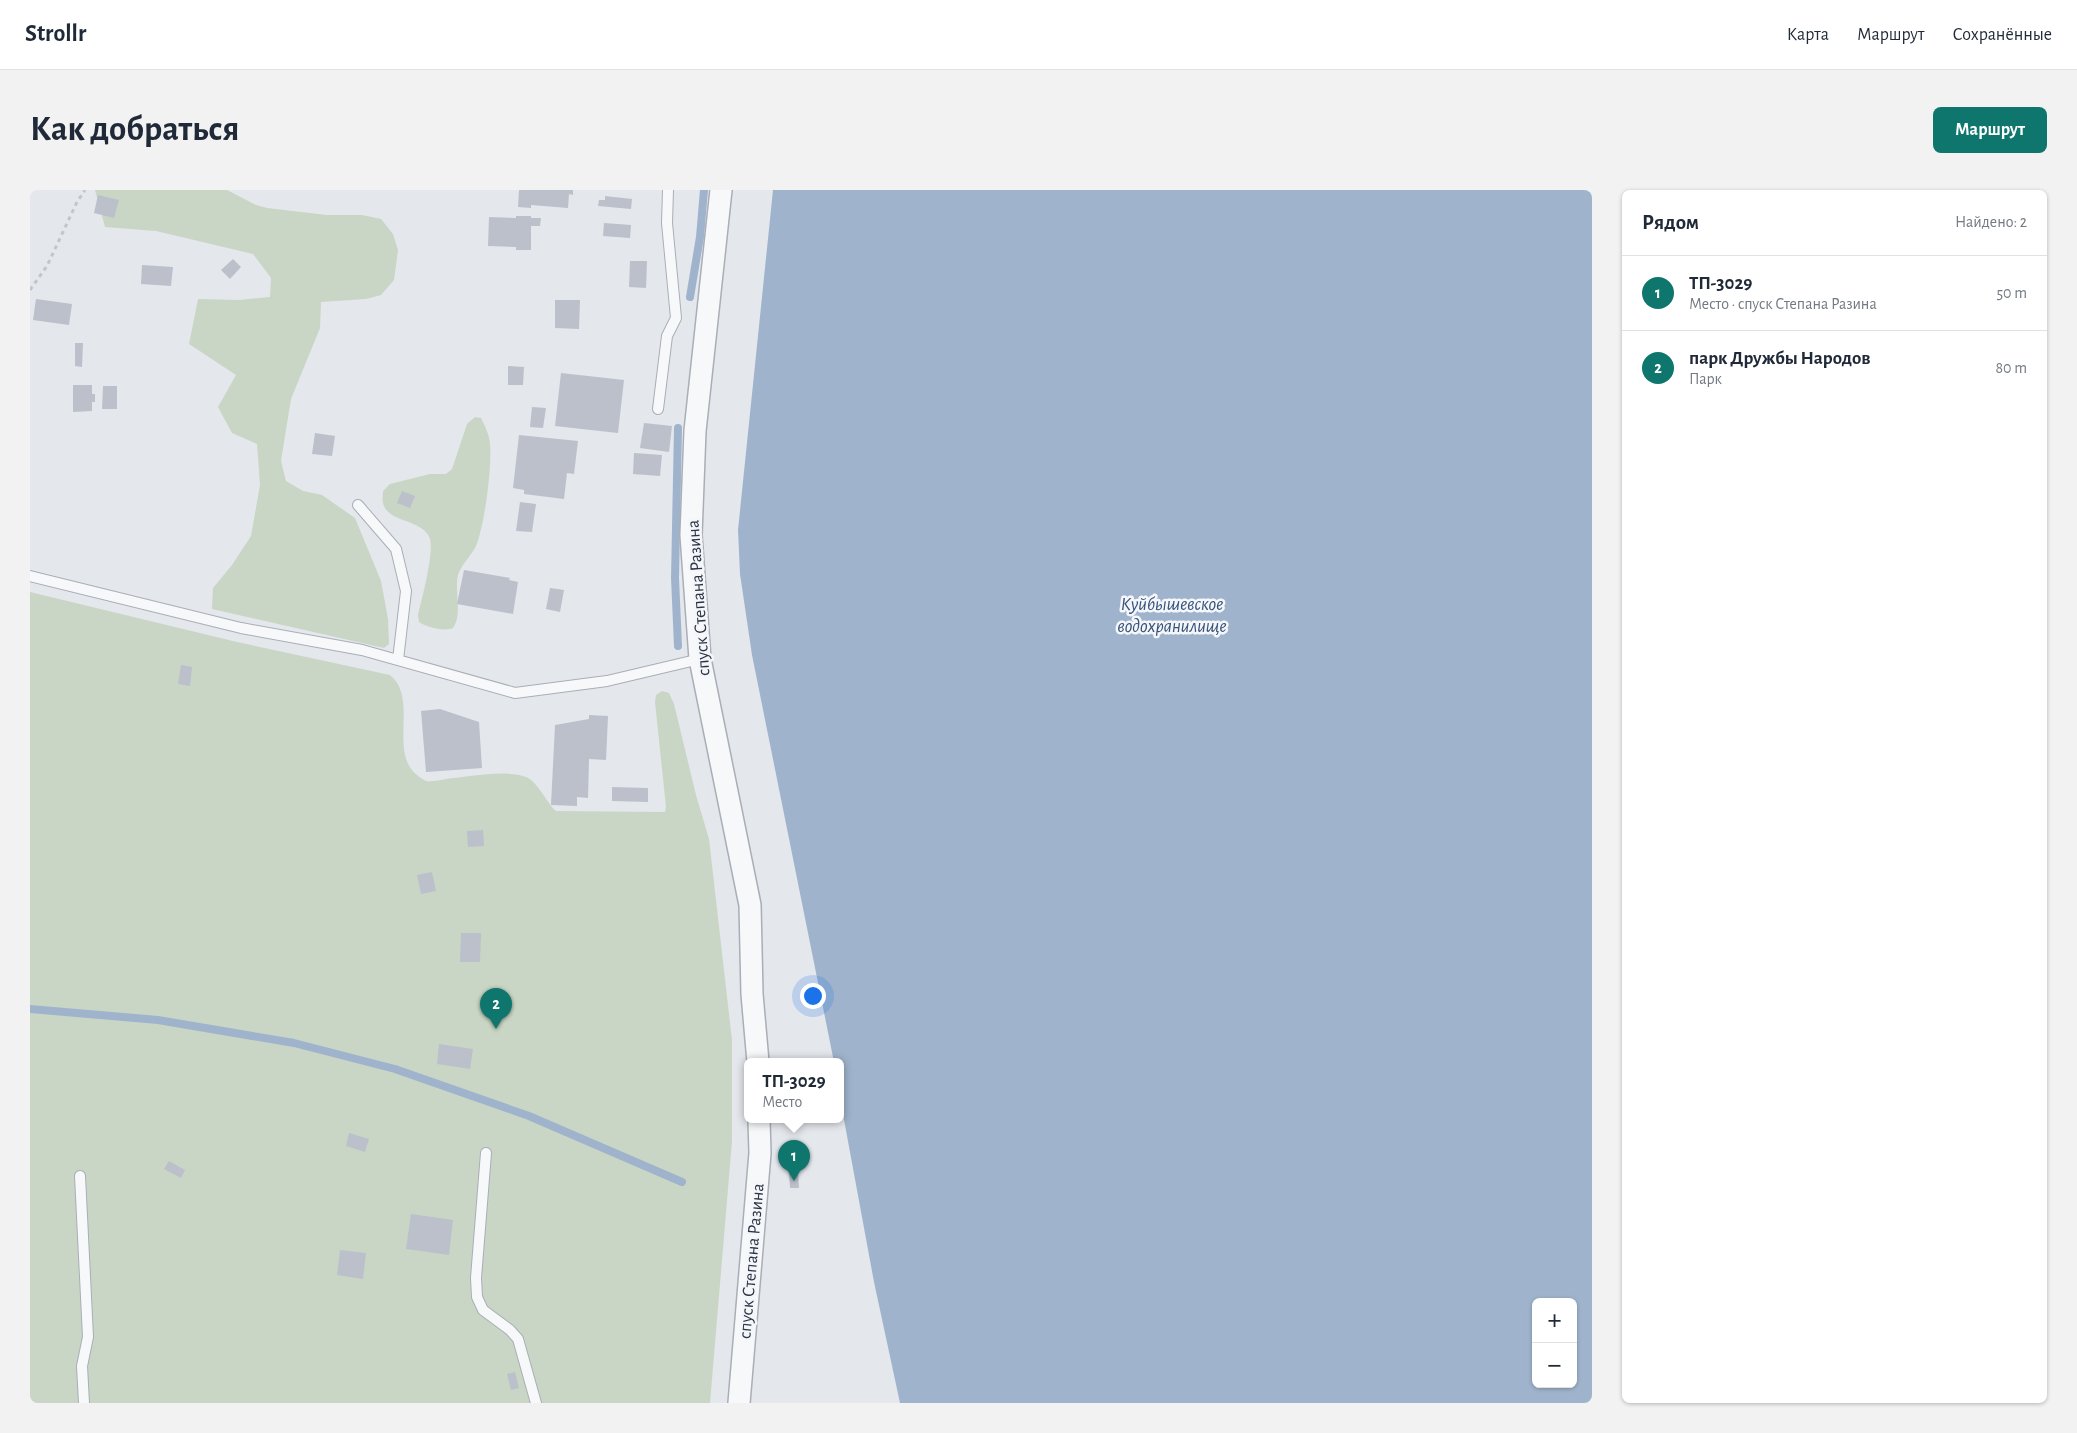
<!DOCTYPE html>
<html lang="ru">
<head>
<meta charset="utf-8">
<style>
  body { margin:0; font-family:"Alegreya Sans",sans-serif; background:#f2f2f3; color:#1f2937 }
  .controls { position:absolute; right:15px; bottom:15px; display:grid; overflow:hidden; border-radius:8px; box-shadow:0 1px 4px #0004 }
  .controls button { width:45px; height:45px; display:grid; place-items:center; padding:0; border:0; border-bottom:1px solid #e0e1e3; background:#fff; color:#1f2937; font:25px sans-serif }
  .you { position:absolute; left:782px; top:805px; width:18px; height:18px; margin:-12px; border:4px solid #fff; border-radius:50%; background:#1a73e8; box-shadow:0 0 0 8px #1a73e833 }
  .badge { display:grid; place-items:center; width:32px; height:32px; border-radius:50%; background:#0f766e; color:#fff; font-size:16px; font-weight:700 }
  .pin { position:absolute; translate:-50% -41px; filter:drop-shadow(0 1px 2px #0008) }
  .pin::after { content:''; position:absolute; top:26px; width:18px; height:15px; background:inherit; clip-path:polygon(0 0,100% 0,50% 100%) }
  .popup { position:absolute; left:714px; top:868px; width:100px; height:65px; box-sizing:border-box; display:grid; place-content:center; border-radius:8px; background:#fff; filter:drop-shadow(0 1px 4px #0005); font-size:16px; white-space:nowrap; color:#747a83 }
  .popup b { font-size:19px; color:#1f2937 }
  .popup::after { content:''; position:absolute; left:50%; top:100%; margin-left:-10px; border:10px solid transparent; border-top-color:#fff }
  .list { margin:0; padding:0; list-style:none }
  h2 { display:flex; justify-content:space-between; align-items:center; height:65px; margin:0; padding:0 20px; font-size:21px }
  h2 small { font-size:16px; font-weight:400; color:#747a83 }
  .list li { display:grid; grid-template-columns:32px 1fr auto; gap:15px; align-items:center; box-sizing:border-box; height:75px; padding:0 20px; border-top:1px solid #e0e1e3 }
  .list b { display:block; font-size:19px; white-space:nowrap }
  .list p { margin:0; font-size:16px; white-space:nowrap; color:#747a83 }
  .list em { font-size:16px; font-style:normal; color:#747a83 }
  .map { position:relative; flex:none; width:1562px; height:1213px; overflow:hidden; border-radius:8px }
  header { display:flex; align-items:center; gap:30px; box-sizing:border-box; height:70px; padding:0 25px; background:#fff; border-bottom:1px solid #e0e1e3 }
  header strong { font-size:24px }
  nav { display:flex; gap:28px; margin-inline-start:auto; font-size:18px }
  .intro { display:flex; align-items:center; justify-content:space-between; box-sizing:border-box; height:120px; padding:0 30px }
  h1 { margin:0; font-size:35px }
  .button { padding:12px 22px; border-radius:8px; background:#0f766e; color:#fff; font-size:18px; font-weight:700 }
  main { display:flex; gap:30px; padding:0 30px }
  aside { flex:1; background:#fff; border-radius:8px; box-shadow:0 1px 4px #0004 }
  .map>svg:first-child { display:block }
</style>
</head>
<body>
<header>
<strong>Strollr</strong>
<nav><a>Карта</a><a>Маршрут</a><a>Сохранённые</a></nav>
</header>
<div class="intro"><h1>Как добраться</h1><a class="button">Маршрут</a></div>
<main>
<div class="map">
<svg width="1562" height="1213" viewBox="0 0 1562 1213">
  <rect width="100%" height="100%" fill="#e4e7ec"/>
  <path fill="#c9d6c5" d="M65,0H197L226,15L237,18L297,25H332L351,29L363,44L368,60L364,90L351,105L336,109L291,112L290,138L261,209L251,271L256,291L273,301L292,305L325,328L351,391L358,429L359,454L354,458L182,419L183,398L202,375L221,346L230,295L227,254L202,243L188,217L206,185L159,154L168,109L209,110L240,107L241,88L223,64L126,41L75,37Z
    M445,227L451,228C455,236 459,244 460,253C462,278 455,333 446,356C441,366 431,375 428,385C424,402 433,423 423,438C413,442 397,437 389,432L388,425C392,408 404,364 400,349C394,329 357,333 353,313C352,309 353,305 353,301L360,294L400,284H416L422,279L437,234Z
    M0,402L207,452L360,485C389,508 358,562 387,585C389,587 394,590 396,591C402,592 410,590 416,589C436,587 477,579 496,587C508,592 516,612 526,621L635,622L636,617L625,512L626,505L632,501L639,503L644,514L666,605L679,649L702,850V951L680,1213H0Z"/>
  <path fill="#9fb4cc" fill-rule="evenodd" d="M743,0H1562V1213H870L844,1092L810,908V872H804L722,465L710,384L708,340ZM1506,1112H1543V1194H1506Z"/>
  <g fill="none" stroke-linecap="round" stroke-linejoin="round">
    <path stroke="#9fb4cc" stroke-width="8" d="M660,107L670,47L674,0
      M648,238L645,388L648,456
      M0,819L128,830L264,853L365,879L499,926L652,992"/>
  </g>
  <path fill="#bbc0ca" d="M489,0H543V5L539,4L538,18L501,15V18L488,17Z
    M68,5L89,10L84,28L64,23Z
    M575,6L602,9L601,19L568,16L569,10H575Z
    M486,26H501V28H511L510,36H501V60H486V57L458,56L459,27L486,28Z
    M574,33L601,35L600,48L573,46Z
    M203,69L211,77L200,89L191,80Z
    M600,71H617L616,98L599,97Z
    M112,75L143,77L141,96L111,94Z
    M6,109L42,114L39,135L3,130Z
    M525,110H550L549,139L525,138Z
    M45,153H53L52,177L45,176Z
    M478,176L494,177L493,195H478Z
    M531,183L594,190L588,243L525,236Z
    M43,195H62V204H65V212H62V221L43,222Z
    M73,196H87V219H72Z
    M502,217L516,218L513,238L500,237Z
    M614,233L642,236L639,262L610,258Z
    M285,243L305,246L302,266L282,264Z
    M489,245L548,251L544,284L537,283L534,309L494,304V300L483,298Z
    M604,263L632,265L630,286L603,284Z
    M372,301L385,306L380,318L367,313Z
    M490,312L506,314L502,342L486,341Z
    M434,380L480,388L479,390L488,392L483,424L427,414Z
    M520,398L534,400L530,422L516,419Z
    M151,475L162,477L160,496L148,494Z
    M410,519L449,532L452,578L396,582L391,521Z
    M559,525L578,526L576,570L559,569L558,608L547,607V616L521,615L525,535L559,529Z
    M582,597L618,598V612L582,611Z
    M453,640L454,656L438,657L437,641Z
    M402,682L406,701L391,704L387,685Z
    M431,743H451L450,772H430Z
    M409,854L443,859L440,879L407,874Z
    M319,943L339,949L335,962L316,956Z
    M139,971L155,980L151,988L134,979Z
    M759,983H768L769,998H760Z
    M381,1024L423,1030L419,1065L376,1059Z
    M310,1060L336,1063L333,1089L307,1085Z
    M485,1182L489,1198L481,1200L477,1184Z"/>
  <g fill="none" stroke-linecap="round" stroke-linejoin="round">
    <g stroke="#a9aeb7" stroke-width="12">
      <path id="lane" d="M628,219L637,146L646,128L637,33L638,0
        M328,315L366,359L376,401L368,470
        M0,386L211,438L332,460L485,503L577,491L670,469
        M456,963L446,1088L447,1107L453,1120L480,1140L488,1149L506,1213
        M50,986L58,1147L52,1176L54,1213"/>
    </g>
    <g stroke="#a9aeb7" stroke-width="24">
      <path id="street" d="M691,0L665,241L661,345L670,469L720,715L722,804L728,872
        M709,1213L730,963L729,930"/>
    </g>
    <path stroke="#c2c5cb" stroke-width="3" stroke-dasharray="4 4" stroke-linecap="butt" d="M0,100L17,76L47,12L55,0"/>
    <use href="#lane" stroke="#f7f8fa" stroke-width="10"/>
    <use href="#street" stroke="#f7f8fa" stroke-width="21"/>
  </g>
  <g text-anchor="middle" stroke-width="5" stroke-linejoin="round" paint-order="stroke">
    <g font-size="18" fill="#2b3445" stroke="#f4f6f9">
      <text transform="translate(668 408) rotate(-94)" y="6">спуск Степана Разина</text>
      <text transform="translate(721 1071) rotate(-85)" y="6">спуск Степана Разина</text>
    </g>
    <g font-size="19" font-style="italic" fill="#34527a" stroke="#f4f6f9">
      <text x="1142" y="420">Куйбышевское<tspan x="1142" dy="22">водохранилище</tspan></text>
    </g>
  </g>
</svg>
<div class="controls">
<button>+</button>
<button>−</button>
</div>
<div class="you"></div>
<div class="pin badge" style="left:764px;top:991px">1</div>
<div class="popup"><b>ТП-3029</b>Место</div>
<div class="pin badge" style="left:466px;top:839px">2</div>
</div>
<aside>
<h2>Рядом<small>Найдено: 2</small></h2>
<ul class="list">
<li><span class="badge">1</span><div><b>ТП-3029</b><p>Место · спуск Степана Разина</p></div><em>50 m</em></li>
<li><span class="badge">2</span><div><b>парк Дружбы Народов</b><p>Парк</p></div><em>80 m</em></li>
</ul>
</aside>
</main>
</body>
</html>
